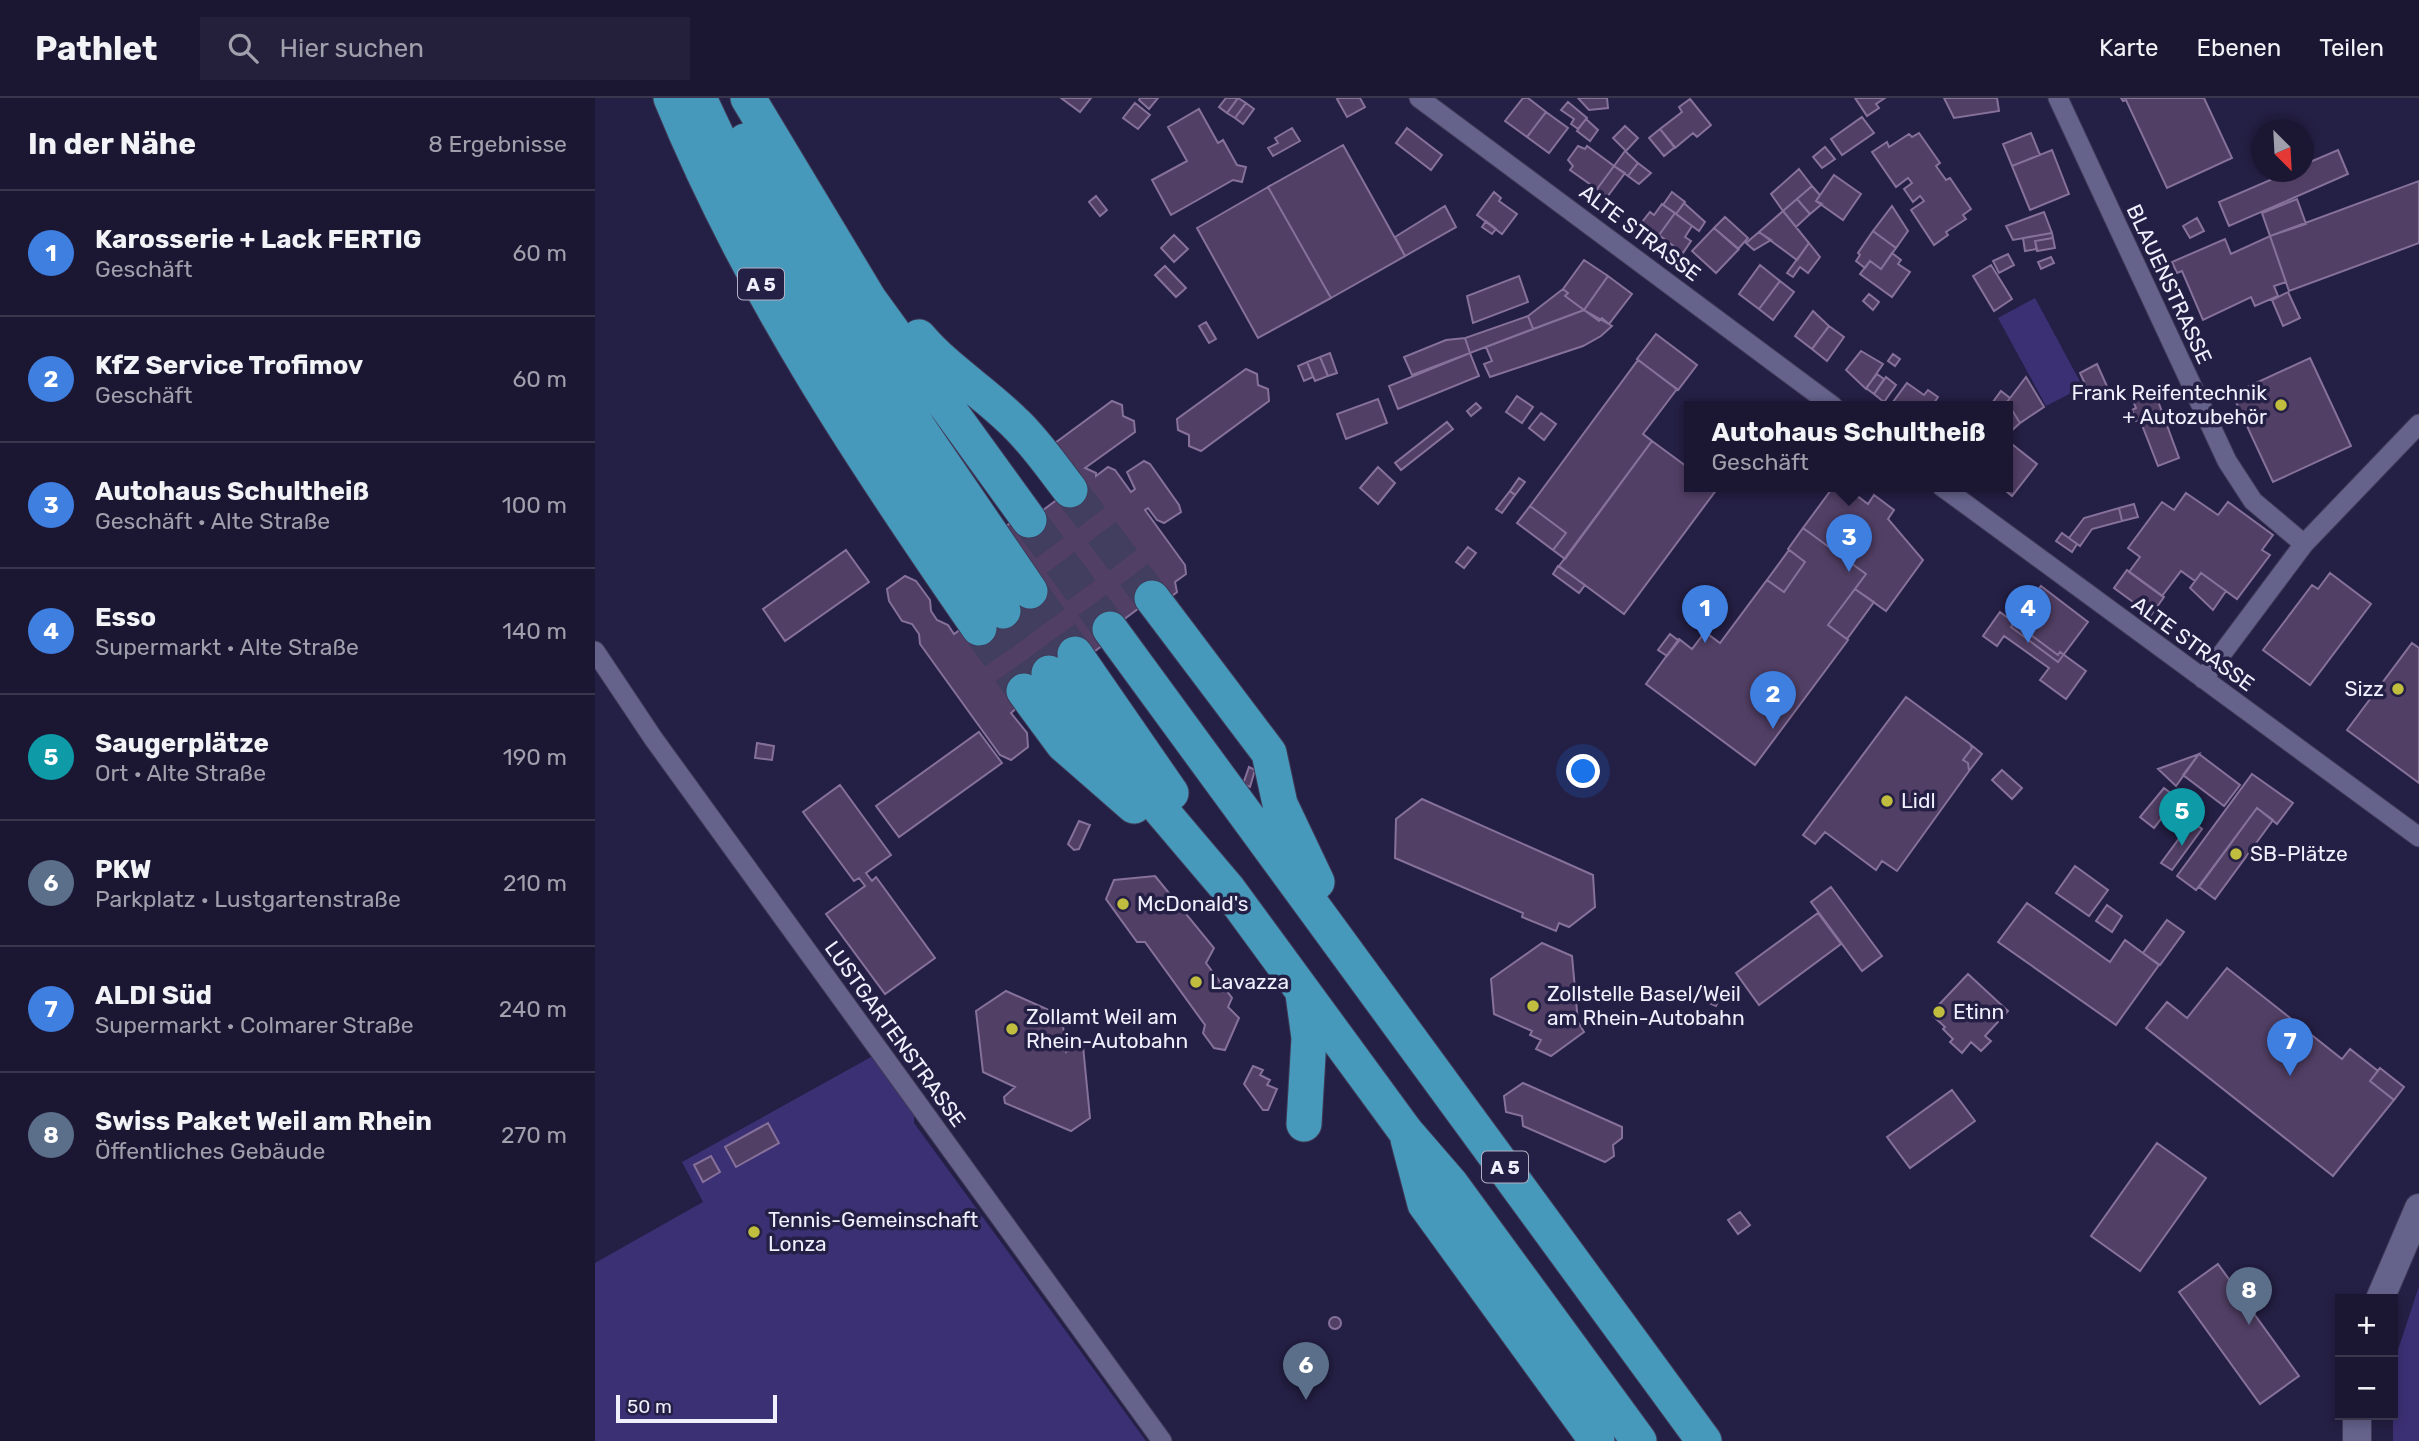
<!DOCTYPE html>
<html lang="de">
<head>
<meta charset="utf-8">
<style>
  body { margin:0; font-family:Rubik,sans-serif; background:#24203b; color:#f1f3f6 }
  .controls { position:absolute; right:21px; bottom:21px; display:grid; overflow:hidden; border-radius:0px; box-shadow:0 4px 10px #0003 }
  .controls button { width:63px; height:63px; display:grid; place-items:center; padding:0; border:0; border-bottom:2px solid #39364e; background:#1b1733; color:#f1f3f6; font:35px sans-serif }
  .compass { position:absolute; left:1656px; top:21px; width:63px; height:63px; border-radius:50%; background:#1b1733; box-shadow:0 4px 10px #0003; rotate:156deg }
  .scale { position:absolute; left:21px; bottom:18px; width:161px; box-sizing:border-box; padding-left:7px; border:4px solid #efeffd; border-top:0; font-size:19px; line-height:24px; white-space:nowrap; color:#efeffd; -webkit-text-stroke:5px #241f44; paint-order:stroke }
  .you { position:absolute; left:989px; top:674px; width:24px; height:24px; margin:-18px; border:5px solid #fff; border-radius:50%; background:#1a73e8; box-shadow:0 0 0 10px #1a73e833 }
  .badge { display:grid; place-items:center; width:46px; height:46px; border-radius:50%; background:#c1bd3f; color:#fff; font-size:23px; font-weight:700 }
  .pin { position:absolute; translate:-50% -58px; filter:drop-shadow(0 2px 4px #0008) }
  .pin::after { content:''; position:absolute; top:37px; width:24px; height:21px; background:inherit; clip-path:polygon(0 0,100% 0,50% 100%) }
  .popup { position:absolute; left:1089px; top:303px; width:329px; height:91px; box-sizing:border-box; display:grid; place-content:center; border-radius:0px; background:#1b1733; filter:drop-shadow(0 2px 5px #0005); font-size:23px; white-space:nowrap; color:#a09fac }
  .popup b { font-size:26px; color:#f1f3f6 }
  .popup::after { content:''; position:absolute; left:50%; top:100%; margin-left:-14px; border:14px solid transparent; border-top-color:#1b1733 }
  .list { margin:0; padding:0; list-style:none }
  h2 { display:flex; justify-content:space-between; align-items:center; height:91px; margin:0; padding:0 28px; font-size:30px }
  h2 small { font-size:23px; font-weight:400; color:#a09fac }
  .list li { display:grid; grid-template-columns:46px 1fr auto; gap:21px; align-items:center; box-sizing:border-box; height:126px; padding:0 28px; border-top:2px solid #39364e }
  .list b { display:block; font-size:26px; white-space:nowrap }
  .list p { margin:0; font-size:23px; white-space:nowrap; color:#a09fac }
  .list em { font-size:23px; font-style:normal; color:#a09fac }
  .icon { flex:none; width:38px; height:38px; fill:none; stroke:currentColor; stroke-width:2; stroke-linecap:round; stroke-linejoin:round }
  .map { position:relative; flex:none; width:1824px; height:1343px; overflow:hidden }
  header { display:flex; align-items:center; gap:42px; box-sizing:border-box; height:98px; padding:0 35px; background:#1b1733; border-bottom:2px solid #39364e }
  header strong { font-size:33px }
  nav { display:flex; gap:38px; margin-inline-start:auto; font-size:24px }
  .search { width:490px; height:63px; background:#24203b; display:flex; align-items:center; gap:18px; box-sizing:border-box; padding:0 24px; border-radius:0px; color:#a09fac; font-size:26px }
  main { display:flex }
  aside { flex:1; background:#1b1733 }
  .map>svg:first-child { display:block }
</style>
</head>
<body>
<header>
<strong>Pathlet</strong>
<div class="search"><svg class="icon" aria-label="search" viewBox="0 0 24 24"><circle cx="10" cy="10" r="6"/><path d="M15 15l6 6"/></svg>Hier suchen</div>
<nav><a>Karte</a><a>Ebenen</a><a>Teilen</a></nav>
</header>
<main>
<aside>
<h2>In der Nähe<small>8 Ergebnisse</small></h2>
<ul class="list">
<li><span class="badge" style="background:#3f7fe0">1</span><div><b>Karosserie + Lack FERTIG</b><p>Geschäft</p></div><em>60 m</em></li>
<li><span class="badge" style="background:#3f7fe0">2</span><div><b>KfZ Service Trofimov</b><p>Geschäft</p></div><em>60 m</em></li>
<li><span class="badge" style="background:#3f7fe0">3</span><div><b>Autohaus Schultheiß</b><p>Geschäft · Alte Straße</p></div><em>100 m</em></li>
<li><span class="badge" style="background:#3f7fe0">4</span><div><b>Esso</b><p>Supermarkt · Alte Straße</p></div><em>140 m</em></li>
<li><span class="badge" style="background:#0f9aa8">5</span><div><b>Saugerplätze</b><p>Ort · Alte Straße</p></div><em>190 m</em></li>
<li><span class="badge" style="background:#5c6f8a">6</span><div><b>PKW</b><p>Parkplatz · Lustgartenstraße</p></div><em>210 m</em></li>
<li><span class="badge" style="background:#3f7fe0">7</span><div><b>ALDI Süd</b><p>Supermarkt · Colmarer Straße</p></div><em>240 m</em></li>
<li><span class="badge" style="background:#5c6f8a">8</span><div><b>Swiss Paket Weil am Rhein</b><p>Öffentliches Gebäude</p></div><em>270 m</em></li>
</ul>
</aside>
<div class="map">
<svg width="1824" height="1343" viewBox="0 0 1824 1343">
  <rect width="100%" height="100%" fill="#241f44"/>
  <path fill="#3c3074" d="M1440,200L1488,289L1451,308L1403,220Z
    M285,954L319,1001V1025L551,1343H0V1165L108,1104L87,1064Z
    M1824,1188V1343H1798V1267Z"/>
  <path fill="#523f65" stroke="#86719a" stroke-width="2" d="M466,0H496L485,14Z
    M545,0H563L554,11L544,2Z
    M631,0H643L632,15L624,9Z
    M643,0L651,5L640,20L632,15Z
    M745,0H765L770,9L752,19L742,1Z
    M928,0H933L951,14L932,39L910,23Z
    M983,0H1012L1013,10L994,12Z
    M1260,0H1290L1281,6L1284,10L1272,18Z
    M1349,0H1402L1404,13L1359,20Z
    M1526,0H1609L1637,60L1572,90L1531,2L1528,3Z
    M1095,1L1116,27L1102,39L1098,35L1080,50L1065,31L1087,14L1084,9Z
    M973,4L992,20L983,31L976,26L979,21L966,12Z
    M540,5L555,17L543,31L528,20Z
    M651,5L659,11L648,26L640,20Z
    M604,11L623,45L628,42L642,67L651,69L647,84L638,82L576,117L557,82L592,63L573,29Z
    M951,14L973,30L954,55L932,39Z
    M1267,19L1279,35L1247,57L1236,41Z
    M991,21L1003,32L995,43L982,33Z
    M1030,28L1043,40L1031,53L1018,40Z
    M697,30L705,43L678,58L673,50L683,45L680,40Z
    M812,30L847,57L836,72L801,45Z
    M1065,31L1080,49L1069,58L1054,40Z
    M1324,35L1345,65L1341,68L1351,82L1355,80L1376,111L1368,117L1371,121L1351,134L1353,137L1339,147L1316,112L1329,103L1325,98L1318,104L1309,91L1317,85L1313,80L1301,89L1277,54L1292,44L1294,49L1314,36L1317,39Z
    M1436,35L1445,57L1417,68L1408,46Z
    M748,47L810,158L736,200L673,89Z
    M983,48L990,51L992,48L1019,68L1002,91L975,72L978,68L973,62Z
    M1230,49L1240,61L1227,70L1218,59Z
    M1457,52L1474,96L1435,112L1417,68Z
    M1743,52L1753,76L1634,128L1624,104L1694,74H1708V67Z
    M1030,53L1043,65L1033,78L1019,68Z
    M1043,65L1056,75L1044,86L1033,78Z
    M1019,68L1030,75L1012,99L1002,91Z
    M1204,71L1217,88L1188,113L1176,96Z
    M1239,77L1266,96L1248,122L1221,103Z
    M1824,83V145L1694,193L1675,138Z
    M1217,88L1225,97L1221,103L1227,106L1215,116L1202,101Z
    M673,89L736,200L663,240L602,130Z
    M899,94L906,100L904,103L922,116L907,136L882,117Z
    M1077,94L1090,104L1081,116L1068,107Z
    M501,98L512,112L505,118L494,104Z
    M1202,101L1215,116L1201,129L1188,113Z
    M1702,101L1711,126L1675,138L1667,115Z
    M1089,105L1110,124L1104,133L1081,116Z
    M1067,106L1080,115L1064,137L1047,124L1055,114L1059,117Z
    M850,108L861,129L810,158L800,139Z
    M1297,108L1313,133L1301,150L1278,133Z
    M1188,113L1214,145L1202,162L1164,134Z
    M1449,114L1457,135L1418,142L1411,128Z
    M1080,115L1097,128L1090,139L1096,143L1088,155L1064,137Z
    M1130,119L1153,140L1143,151L1119,130Z
    M1602,120L1609,133L1595,140L1588,128Z
    M891,123L901,131L897,136L887,129Z
    M1119,130L1144,151L1121,175L1097,153Z
    M1278,133L1301,150L1286,171L1275,163L1270,170L1261,163L1265,157L1263,155Z
    M1164,134L1176,142L1159,152L1151,145Z
    M1457,135L1458,140L1440,143L1442,151L1430,153L1428,140Z
    M579,137L593,151L579,164L566,150Z
    M1675,138L1691,184L1679,188L1683,198L1660,208L1656,199L1608,222L1587,173L1582,175L1577,164L1630,141L1636,156Z
    M1458,140L1460,150L1442,153L1440,143Z
    M1214,145L1225,159L1213,175L1205,169L1198,179L1192,175Z
    M1297,155L1306,162L1303,166L1315,174L1297,199L1265,176L1275,163L1286,171Z
    M1413,156L1419,167L1404,175L1398,163Z
    M1456,159L1459,165L1446,171L1443,164Z
    M989,162L1013,178L989,212L970,198L973,195L968,191Z
    M1165,167L1185,183L1164,211L1144,196Z
    M1396,167L1417,201L1399,213L1378,178Z
    M570,168L591,190L581,199L560,177Z
    M924,178L933,204L878,225L872,198Z
    M1013,178L1037,196L1014,226L1007,220L1004,223L989,212Z
    M1185,183L1199,194L1178,222L1164,211Z
    M968,191L973,195L970,198L989,212L938,231L933,218Z
    M1693,194L1705,220L1688,228L1677,202Z
    M1274,196L1284,204L1278,212L1268,203Z
    M989,212L1017,228L1006,238L988,248L895,279L889,266L897,263L891,249Z
    M1218,213L1234,228L1217,251L1200,238Z
    M933,218L938,231L875,255L870,240Z
    M611,224L621,241L614,245L604,228Z
    M1234,228L1249,239L1232,263L1217,251Z
    M1061,236L1102,267L1083,292L1042,261Z
    M870,240L875,255L817,277L809,259L851,242Z
    M1266,253L1288,266L1271,291L1251,272Z
    M735,255L742,275L733,278L725,259Z
    M875,255L884,278L803,311L794,288Z
    M1298,256L1305,261L1300,268L1293,263Z
    M725,259L733,278L720,283L712,264Z
    M1715,260L1756,348L1678,384L1637,296Z
    M1043,262L1082,291L1048,336L1057,343L970,461L958,452L971,435L935,408Z
    M712,264L718,279L709,283L703,268Z
    M1502,266L1515,295L1498,303L1485,275Z
    M651,271L662,276L663,287L673,291L674,303L606,353L594,348V337L583,332L582,321Z
    M1282,276L1289,281L1279,296L1271,290Z
    M1291,279L1301,287L1289,304L1279,296Z
    M1431,279L1449,309L1425,325L1412,304Z
    M1312,285L1329,297L1333,292L1343,299L1337,308H1295Z
    M1559,292L1584,360L1563,368L1545,322L1541,323L1537,312L1541,310L1536,298Z
    M1406,293L1415,300L1412,304L1410,308H1395Z
    M922,298L938,309L927,325L911,314Z
    M783,301L792,325L751,341L742,316Z
    M517,303L527,307L528,318L539,323L540,334L490,370L501,375V378L513,369L520,372L536,394L540,391L532,374L549,363L555,366L584,407L586,414L569,425L562,422L553,410L550,412L590,467L591,476L580,484L582,494L573,501L563,496L508,537V547L500,553L490,549L416,615L432,635L433,649L416,662L405,657L325,546L324,536L317,526L307,523L294,503L292,491L310,478L321,483L335,502L336,513L342,522L353,527L359,536L366,531L410,429L418,423L428,427L483,386L456,348Z
    M1412,304L1425,325L1413,336V308H1410Z
    M881,305L886,310L876,318L872,313Z
    M946,315L961,326L949,342L934,330Z
    M852,324L858,331L806,372L800,365Z
    M1057,343L1095,371V388L1122,391L1029,516L964,468Z
    M1413,343L1442,366L1417,398L1405,388H1413Z
    M783,369L800,385L783,406L765,390Z
    M924,380L930,384L920,397L915,393Z
    M1239,388H1249L1273,406L1279,397L1299,412L1293,421L1328,462L1291,513L1260,491L1271,476L1208,430Z
    M915,393L920,397L907,415L901,411Z
    M1591,395L1623,417L1633,404L1678,437L1667,452L1675,457L1642,501L1606,475L1600,483L1586,473L1567,498L1534,474L1545,459L1533,450L1567,404L1579,412Z
    M1539,406L1543,419L1527,423L1524,410Z
    M935,408L971,435L958,452L922,425Z
    M1524,410L1527,423L1497,431L1485,448L1474,440L1489,420Z
    M1208,430L1271,476L1233,527L1253,542L1160,667L1051,586L1084,541L1097,551L1110,534L1125,545L1172,482L1189,494L1210,464L1193,451Z
    M1467,435L1482,446L1477,454L1461,443Z
    M873,449L881,455L869,470L861,464Z
    M251,452L274,484L190,543L168,511Z
    M1194,452L1210,464L1189,494L1172,482Z
    M963,468L990,487L984,495L958,476Z
    M1532,472L1569,499L1556,517L1519,490Z
    M1606,475L1631,493L1618,512L1595,490Z
    M1735,475L1776,506L1715,587L1668,552L1717,487L1723,491Z
    M1446,488L1493,524L1463,564L1416,529Z
    M1260,491L1279,504L1252,541L1233,527Z
    M1405,514L1463,557L1465,554L1491,573L1471,601L1445,582L1454,570L1409,538L1402,548L1388,538Z
    M1075,536L1084,543L1072,558L1063,552Z
    M1817,545L1824,550V685L1752,632Z
    M1311,599L1375,646L1377,650L1368,662L1373,665L1374,673L1302,773L1287,763L1281,772L1230,734L1220,746L1208,737Z
    M384,634L407,665L304,739L281,708Z
    M162,645L179,648L177,662L160,660Z
    M1375,646L1387,656L1374,673L1373,665L1368,662L1377,650Z
    M1604,656L1645,687L1629,708L1588,677Z
    M1604,656L1581,688L1563,671Z
    M654,669L660,672L655,689L648,686Z
    M1407,672L1427,690L1417,701L1397,682Z
    M1657,676L1698,705L1682,726L1662,710L1601,792L1582,778Z
    M245,687L296,757L271,775L277,783L281,779L340,860L290,896L231,816L270,788L264,780L259,783L208,714Z
    M1569,690L1582,700L1559,730L1545,719Z
    M827,701L998,777L1000,809L974,829L964,825L961,833L927,819L928,815L800,760L801,721Z
    M1662,710L1678,722L1620,801L1604,789Z
    M484,723L495,727L484,751L479,752L473,746Z
    M1597,723L1607,731L1577,772L1566,765Z
    M1480,768L1513,792L1494,818L1461,795Z
    M560,778L619,850L611,865L637,900L633,909L644,920L630,952L619,950L608,935L610,927L550,844H542L511,801L519,782Z
    M1236,789L1287,858L1267,873L1216,804Z
    M1432,805L1515,864L1530,842L1564,867L1521,927L1403,844Z
    M1512,807L1527,818L1517,834L1501,823Z
    M1223,815L1246,846L1164,907L1141,875Z
    M1572,822L1589,834L1565,867L1548,855Z
    M947,845L977,858L983,924L989,934L956,958L941,951L946,942L935,937L937,933L899,916L896,881Z
    M1632,870L1747,961L1755,951L1783,973L1775,983L1799,1002L1738,1078L1551,930L1572,904L1592,920Z
    M1373,876L1413,913L1390,938L1396,943L1386,953L1376,944L1367,955L1355,944L1358,941L1348,931L1350,929L1338,918V913Z
    M411,893L467,918L471,954L482,945L488,948L495,1020L476,1033L410,1005L409,999L420,989L388,974L381,913Z
    M1119,894L1126,898L1121,908L1114,905Z
    M658,968L668,972L665,977L675,982L672,987L682,991L673,1012H668L649,986Z
    M1785,970L1809,989L1799,1002L1775,983Z
    M928,985L1027,1029V1040L1018,1047L1019,1058L1010,1064L928,1028L927,1018L911,1014L909,998Z
    M1357,992L1380,1023L1315,1070L1292,1039Z
    M173,1025L184,1045L141,1069L130,1049Z
    M1562,1045L1611,1080L1545,1173L1496,1138Z
    M116,1058L125,1074L108,1084L99,1067Z
    M1145,1114L1155,1127L1143,1136L1133,1122Z
    M1623,1166L1704,1278L1665,1306L1584,1194Z
    M734 1225a6 6 0 1 1 12 0a6 6 0 1 1-12 0Z"/>
  <g fill="none" stroke-linecap="round" stroke-linejoin="round">
    <path stroke="#423e60" stroke-width="35" stroke-dasharray="35 18" stroke-linecap="butt" d="M475,392L557,500
      M434,422L515,531
      M435,493L480,556
      M408,513L454,575
      M384,530L429,593"/>
    <g stroke="#403a58" stroke-width="21">
      <path id="street" d="M824,0L1238,308
        M1463,0L1632,363L1658,403L1709,446
        M1346,388L1824,739
        M0,553L58,640L567,1343
        M1608,581L1709,446L1824,326"/>
    </g>
    <g stroke="#403a58" stroke-width="30">
      <path id="secondary" d="M1785,1201L1824,1110
        M1762,1343V1317"/>
    </g>
    <g stroke="#403a58" stroke-width="37">
      <path id="highway" d="M76,0C154,191 267,361 384,530
        M104,0L129,53L220,218L296,348L408,513
        M153,0L274,201L434,422
        M150,43L323,329L435,493
        M324,239C352,272 389,294 420,325C441,345 457,369 475,392
        M557,500L674,655L685,706L722,784
        M515,531L1109,1343
        M480,556L576,695
        M454,575L493,626L633,791L811,1034L856,1086L1044,1343
        M429,593L468,646L539,708
        M708,896L714,940L709,1026
        M813,1041L830,1106L1002,1343"/>
    </g>
    <use href="#street" stroke="#65628c" stroke-width="19"/>
    <use href="#secondary" stroke="#65628c" stroke-width="28"/>
    <use href="#highway" stroke="#4699bb" stroke-width="35"/>
  </g>
  <g fill="#c1bd3f" stroke="#241f44" stroke-width="2.5">
    <circle cx="1686" cy="307" r="7"/>
    <circle cx="1803" cy="591" r="7"/>
    <circle cx="1292" cy="703" r="7"/>
    <circle cx="1641" cy="756" r="7"/>
    <circle cx="528" cy="806" r="7"/>
    <circle cx="601" cy="884" r="7"/>
    <circle cx="938" cy="908" r="7"/>
    <circle cx="1344" cy="914" r="7"/>
    <circle cx="417" cy="931" r="7"/>
    <circle cx="159" cy="1134" r="7"/>
  </g>
  <g text-anchor="middle" stroke-width="7" stroke-linejoin="round" paint-order="stroke">
    <g fill="#241f44" stroke="#b2b1c6" stroke-width="2">
      <rect x="143" y="170.5" width="46" height="31" rx="5"/>
      <rect x="887" y="1053.5" width="46" height="31" rx="5"/>
    </g>
    <g font-size="19" font-weight="bold" fill="#efeffd">
      <text x="166" y="193">A 5</text>
      <text x="910" y="1076">A 5</text>
    </g>
    <g font-size="21" fill="#efeffd" stroke="#241f44">
      <text transform="translate(1045 135) rotate(37)" y="7">ALTE STRASSE</text>
      <text transform="translate(1574 186) rotate(65)" y="7">BLAUENSTRASSE</text>
      <text transform="translate(1598 546) rotate(36)" y="7">ALTE STRASSE</text>
      <text transform="translate(300 936) rotate(54)" y="7">LUSTGARTENSTRASSE</text>
    </g>
    <g font-size="21" fill="#efeffd" stroke="#241f44" text-anchor="start">
      <text x="1672" y="302" text-anchor="end">Frank Reifentechnik<tspan x="1672" dy="24">+ Autozubehör</tspan></text>
      <text x="1789" y="598" text-anchor="end">Sizz</text>
      <text x="1306" y="710">Lidl</text>
      <text x="1655" y="763">SB-Plätze</text>
      <text x="542" y="813">McDonald's</text>
      <text x="615" y="891">Lavazza</text>
      <text x="952" y="903">Zollstelle Basel/Weil<tspan x="952" dy="24">am Rhein-Autobahn</tspan></text>
      <text x="1358" y="921">Etinn</text>
      <text x="431" y="926">Zollamt Weil am<tspan x="431" dy="24">Rhein-Autobahn</tspan></text>
      <text x="173" y="1129">Tennis-Gemeinschaft<tspan x="173" dy="24">Lonza</tspan></text>
    </g>
  </g>
</svg>
<div class="controls">
<button>+</button>
<button>−</button>
</div>
<svg class="compass" viewBox="-18 -18 36 36"><path d="M0-13l5 13h-10z" fill="#e53935"/><path d="M0 13l5-13h-10z" fill="#a09fac"/></svg>
<div class="scale">50 m</div>
<div class="you"></div>
<div class="pin badge" style="left:1110px;top:545px;background:#3f7fe0">1</div>
<div class="pin badge" style="left:1178px;top:631px;background:#3f7fe0">2</div>
<div class="pin badge" style="left:1254px;top:474px;background:#3f7fe0">3</div>
<div class="popup"><b>Autohaus Schultheiß</b>Geschäft</div>
<div class="pin badge" style="left:1433px;top:545px;background:#3f7fe0">4</div>
<div class="pin badge" style="left:1587px;top:748px;background:#0f9aa8">5</div>
<div class="pin badge" style="left:711px;top:1302px;background:#5c6f8a">6</div>
<div class="pin badge" style="left:1695px;top:978px;background:#3f7fe0">7</div>
<div class="pin badge" style="left:1654px;top:1227px;background:#5c6f8a">8</div>
</div>
</main>
</body>
</html>
